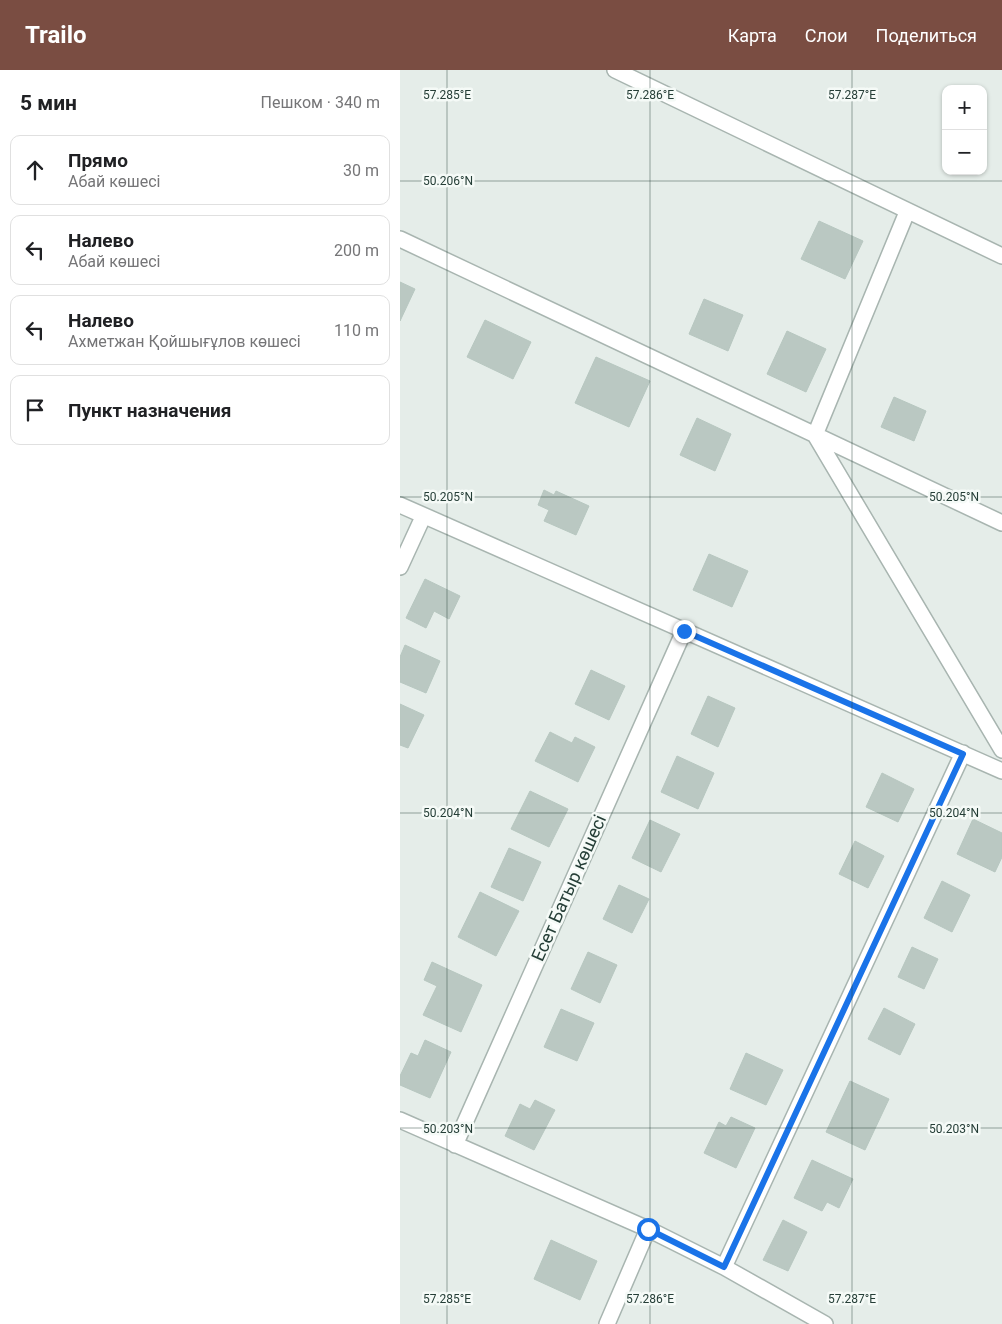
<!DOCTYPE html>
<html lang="ru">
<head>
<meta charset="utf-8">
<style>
  body { margin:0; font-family:Roboto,sans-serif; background:#f2f2f2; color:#202124 }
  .controls { position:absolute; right:15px; top:15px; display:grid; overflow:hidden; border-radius:10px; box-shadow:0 1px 4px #0004 }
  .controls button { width:45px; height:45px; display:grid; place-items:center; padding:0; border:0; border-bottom:1px solid #e0e0e0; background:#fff; color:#202124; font:25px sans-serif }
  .stop { position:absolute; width:15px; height:15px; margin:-11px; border:4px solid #1a73e8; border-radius:50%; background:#fff }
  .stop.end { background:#1a73e8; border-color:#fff; box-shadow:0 1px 5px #0008 }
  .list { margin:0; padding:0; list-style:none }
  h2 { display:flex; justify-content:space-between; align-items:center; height:65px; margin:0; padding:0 20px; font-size:21px }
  h2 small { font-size:16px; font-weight:400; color:#757577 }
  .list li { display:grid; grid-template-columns:32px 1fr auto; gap:15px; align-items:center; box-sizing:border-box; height:70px; margin:0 10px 10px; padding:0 10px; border:1px solid #e0e0e0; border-radius:10px }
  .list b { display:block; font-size:19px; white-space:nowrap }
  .list p { margin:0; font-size:16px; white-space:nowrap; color:#757577 }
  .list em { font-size:16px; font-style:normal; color:#757577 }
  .icon { flex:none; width:28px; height:28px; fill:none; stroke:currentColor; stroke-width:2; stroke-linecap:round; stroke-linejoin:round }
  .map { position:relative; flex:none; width:602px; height:1254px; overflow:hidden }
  header { display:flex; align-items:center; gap:30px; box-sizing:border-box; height:70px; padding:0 25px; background:#7a4d42; color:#fff }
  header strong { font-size:24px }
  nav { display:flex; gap:28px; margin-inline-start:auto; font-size:18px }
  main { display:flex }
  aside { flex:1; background:#fff }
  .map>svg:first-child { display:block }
</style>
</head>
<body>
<header>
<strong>Trailo</strong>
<nav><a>Карта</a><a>Слои</a><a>Поделиться</a></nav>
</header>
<main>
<aside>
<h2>5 мин<small>Пешком · 340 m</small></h2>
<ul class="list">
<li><svg class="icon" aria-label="ahead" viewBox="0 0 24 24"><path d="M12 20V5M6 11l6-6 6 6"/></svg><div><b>Прямо</b><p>Абай көшесі</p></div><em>30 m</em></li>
<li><svg class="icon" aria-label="left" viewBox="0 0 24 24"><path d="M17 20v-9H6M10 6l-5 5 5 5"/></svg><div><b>Налево</b><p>Абай көшесі</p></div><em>200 m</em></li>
<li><svg class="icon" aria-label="left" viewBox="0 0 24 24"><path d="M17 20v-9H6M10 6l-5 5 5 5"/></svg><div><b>Налево</b><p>Ахметжан Қойшығұлов көшесі</p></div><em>110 m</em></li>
<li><svg class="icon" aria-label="arrive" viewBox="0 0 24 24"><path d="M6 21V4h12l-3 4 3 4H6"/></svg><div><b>Пункт назначения</b></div></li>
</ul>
</aside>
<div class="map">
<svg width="602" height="1254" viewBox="0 0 602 1254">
  <rect width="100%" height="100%" fill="#e5ede9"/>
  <path fill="#bac8c2" stroke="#b7c7c0" d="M419,151L463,171L445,209L401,189Z
    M0,212L15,219L0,251Z
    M304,229L343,245L328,281L289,264Z
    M85,250L131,272L113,309L67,287Z
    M387,261L426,279L406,322L367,304Z
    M196,287L250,311L229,357L175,333Z
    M494,327L526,341L514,371L481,357Z
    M297,348L331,364L315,401L280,385Z
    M144,420L154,425L156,421L189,436L176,465L144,451L149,440L138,435Z
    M309,484L348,501L332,537L293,520Z
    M25,509L60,526L49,549L34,541L26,558L6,548Z
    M5,575L40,591L26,623L0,612V587Z
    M191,600L225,616L209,650L175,634Z
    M308,626L335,638L318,677L291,664Z
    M0,634L24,645L8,678L0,675Z
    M150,662L172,673L175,667L195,677L178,712L135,691Z
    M277,686L314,703L298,739L261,722Z
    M482,703L514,719L498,752L466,737Z
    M130,721L168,739L149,777L111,759Z
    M573,749L602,763V787L595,802L557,784Z
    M250,750L280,764L261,802L232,788Z
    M455,771L484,786L468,818L439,804Z
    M109,778L141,792L123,831L91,817Z
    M542,811L570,825L552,862L524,848Z
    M219,815L249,829L232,863L203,849Z
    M80,822L119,841L96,886L58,867Z
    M512,877L538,889L524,919L498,907Z
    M188,882L217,895L200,933L171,919Z
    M32,892L82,915L61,962L23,945L37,916L24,910Z
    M484,938L515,954L500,985L468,969Z
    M161,939L194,953L177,991L144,977Z
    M25,970L51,982L30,1028L0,1015V1006L11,983L18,986Z
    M346,983L383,1000L366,1035L330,1019Z
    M450,1011L489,1029L465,1080L426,1062Z
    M135,1030L155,1040L134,1080L105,1066L120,1034L130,1039Z
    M331,1047L355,1058L336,1098L304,1083L319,1052L326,1056Z
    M412,1090L453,1109L439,1138L427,1132L422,1141L394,1128Z
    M383,1150L407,1162L388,1201L363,1190Z
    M151,1170L197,1191L180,1230L134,1209Z"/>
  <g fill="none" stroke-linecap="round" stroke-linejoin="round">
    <g stroke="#a8b5b0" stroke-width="18">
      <path id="street" d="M215,0L602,186
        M507,142L415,365L602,680
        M0,169L602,453
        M0,435L602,701
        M0,497L23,447
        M0,1050L248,1159L324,1197L563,683
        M55,1075L284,561
        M324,1197L425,1254
        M207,1254L248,1159"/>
    </g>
    <use href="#street" stroke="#fff" stroke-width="15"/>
  </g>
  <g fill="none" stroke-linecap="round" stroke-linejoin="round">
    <path stroke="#1a73e8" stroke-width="6" d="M248,1159L324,1197L563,684L284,561"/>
  </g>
  <path fill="none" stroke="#253e37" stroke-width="1" stroke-opacity="0.45" d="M47,0V1254M250,0V1254M452,0V1254M0,111H602M0,427H602M0,743H602M0,1058H602"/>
  <g text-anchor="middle" stroke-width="5" stroke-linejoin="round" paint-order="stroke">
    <g font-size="18" fill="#253e37" stroke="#f5faf7">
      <text transform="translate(169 818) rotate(-66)" y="6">Есет Батыр көшесі</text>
    </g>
  </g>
  <g font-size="12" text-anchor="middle" fill="#253e37" stroke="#f5faf7" stroke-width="5" stroke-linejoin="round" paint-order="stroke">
    <text x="47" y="29">57.285°E</text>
    <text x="250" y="29">57.286°E</text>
    <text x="452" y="29">57.287°E</text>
    <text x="48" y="115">50.206°N</text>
    <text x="48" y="431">50.205°N</text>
    <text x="554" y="431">50.205°N</text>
    <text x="48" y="747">50.204°N</text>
    <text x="554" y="747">50.204°N</text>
    <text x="48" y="1063">50.203°N</text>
    <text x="554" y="1063">50.203°N</text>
    <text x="47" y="1233">57.285°E</text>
    <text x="250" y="1233">57.286°E</text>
    <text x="452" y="1233">57.287°E</text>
  </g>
</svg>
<div class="controls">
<button>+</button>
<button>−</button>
</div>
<div class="stop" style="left:248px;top:1159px"></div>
<div class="stop end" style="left:284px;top:561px"></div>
</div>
</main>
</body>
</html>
